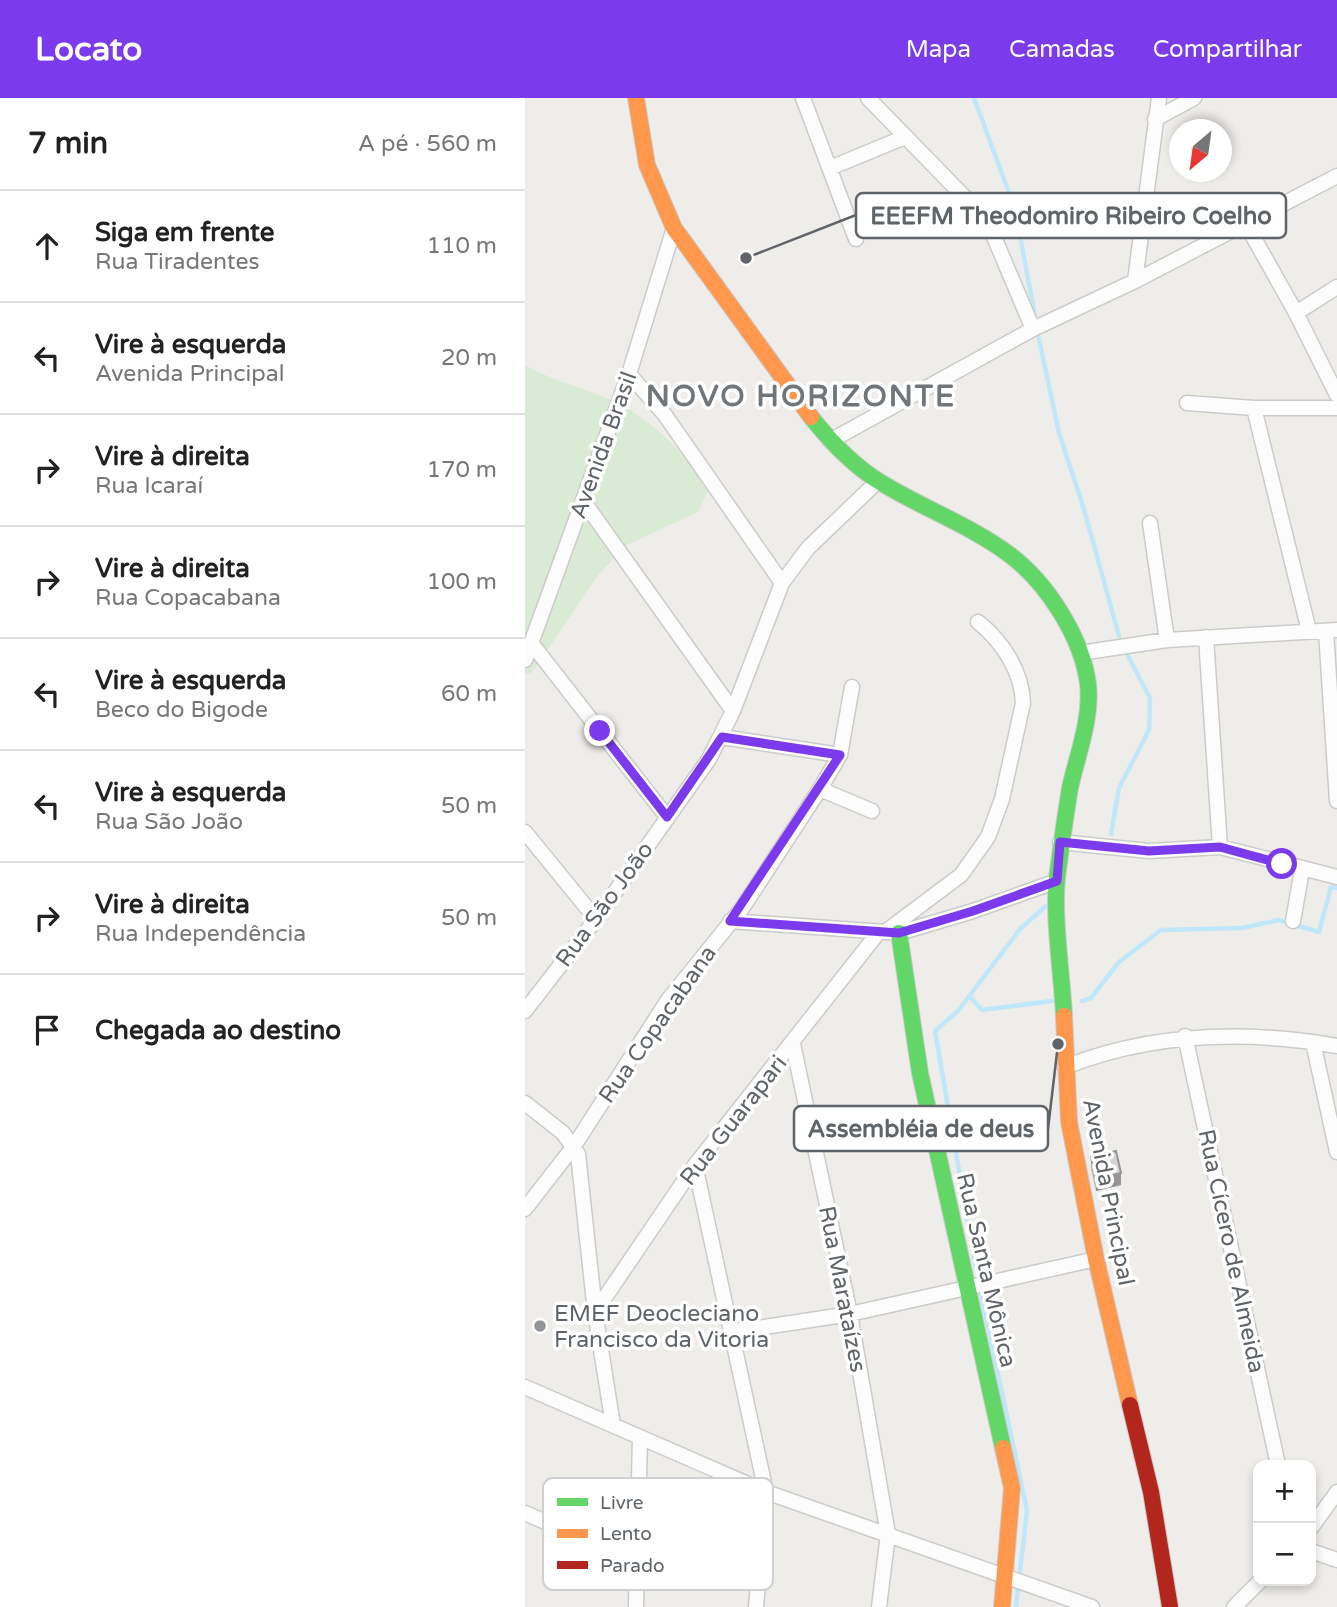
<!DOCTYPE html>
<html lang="pt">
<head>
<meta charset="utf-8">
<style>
  body { margin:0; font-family:"Varela Round",sans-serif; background:#f6f6f6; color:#222 }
  .controls { position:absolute; right:21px; bottom:21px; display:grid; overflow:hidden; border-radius:14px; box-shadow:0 4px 10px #0003 }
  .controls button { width:63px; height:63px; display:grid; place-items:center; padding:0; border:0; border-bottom:2px solid #e0e0e0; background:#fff; color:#222; font:35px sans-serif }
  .compass { position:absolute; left:644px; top:21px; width:63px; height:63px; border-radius:50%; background:#fff; box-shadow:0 4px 10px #0003; rotate:209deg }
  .stop { position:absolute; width:21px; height:21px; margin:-16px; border:5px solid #7c3aed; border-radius:50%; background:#fff }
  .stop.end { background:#7c3aed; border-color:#fff; box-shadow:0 2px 7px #0008 }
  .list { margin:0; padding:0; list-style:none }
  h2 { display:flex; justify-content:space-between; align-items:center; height:91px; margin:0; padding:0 28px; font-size:30px }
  h2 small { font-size:23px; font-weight:400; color:#767676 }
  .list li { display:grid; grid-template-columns:46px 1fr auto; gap:21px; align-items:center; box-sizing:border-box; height:112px; padding:0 28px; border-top:2px solid #e0e0e0 }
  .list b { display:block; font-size:26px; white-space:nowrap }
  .list p { margin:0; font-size:23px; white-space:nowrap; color:#767676 }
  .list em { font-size:23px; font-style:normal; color:#767676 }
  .icon { flex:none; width:38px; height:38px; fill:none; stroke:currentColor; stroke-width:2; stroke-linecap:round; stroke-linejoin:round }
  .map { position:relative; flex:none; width:812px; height:1509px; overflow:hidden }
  header { display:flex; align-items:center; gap:42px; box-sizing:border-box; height:98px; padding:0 35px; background:#7c3aed; color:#fff }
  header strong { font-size:33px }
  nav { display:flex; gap:38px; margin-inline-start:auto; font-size:24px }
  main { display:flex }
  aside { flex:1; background:#fff }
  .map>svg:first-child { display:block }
</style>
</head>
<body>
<header>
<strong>Locato</strong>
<nav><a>Mapa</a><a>Camadas</a><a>Compartilhar</a></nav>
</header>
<main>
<aside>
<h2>7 min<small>A pé · 560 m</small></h2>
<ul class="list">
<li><svg class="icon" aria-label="ahead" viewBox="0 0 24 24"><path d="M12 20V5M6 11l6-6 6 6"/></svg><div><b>Siga em frente</b><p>Rua Tiradentes</p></div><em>110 m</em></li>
<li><svg class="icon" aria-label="left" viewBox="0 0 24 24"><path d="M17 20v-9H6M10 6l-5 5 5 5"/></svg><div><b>Vire à esquerda</b><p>Avenida Principal</p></div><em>20 m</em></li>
<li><svg class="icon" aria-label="right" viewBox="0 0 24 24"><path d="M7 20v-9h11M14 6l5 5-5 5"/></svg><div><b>Vire à direita</b><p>Rua Icaraí</p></div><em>170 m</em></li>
<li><svg class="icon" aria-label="right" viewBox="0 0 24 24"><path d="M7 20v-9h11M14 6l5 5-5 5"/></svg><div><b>Vire à direita</b><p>Rua Copacabana</p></div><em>100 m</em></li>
<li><svg class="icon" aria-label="left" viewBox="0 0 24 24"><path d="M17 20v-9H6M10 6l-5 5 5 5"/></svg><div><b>Vire à esquerda</b><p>Beco do Bigode</p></div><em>60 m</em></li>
<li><svg class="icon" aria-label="left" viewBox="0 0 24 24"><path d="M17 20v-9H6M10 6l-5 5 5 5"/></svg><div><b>Vire à esquerda</b><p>Rua São João</p></div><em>50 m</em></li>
<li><svg class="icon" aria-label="right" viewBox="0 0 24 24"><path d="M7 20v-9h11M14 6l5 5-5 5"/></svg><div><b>Vire à direita</b><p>Rua Independência</p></div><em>50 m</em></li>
<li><svg class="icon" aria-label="arrive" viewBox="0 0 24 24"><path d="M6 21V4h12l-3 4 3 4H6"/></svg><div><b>Chegada ao destino</b></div></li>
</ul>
</aside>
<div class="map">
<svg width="812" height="1509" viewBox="0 0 812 1509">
  <rect width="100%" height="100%" fill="#efedea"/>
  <path fill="#daebd5" d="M0,267C26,282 52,288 79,299C122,316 158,353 184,389L173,414L100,448L73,477L6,576H0Z"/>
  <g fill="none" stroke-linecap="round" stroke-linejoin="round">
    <path stroke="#bfe7f9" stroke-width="4.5" d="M449,0L490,111L511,223
      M512,232L534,335L558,408L594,538
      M586,736L594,690L624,632L625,600L603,558
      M445,899L457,912L527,903
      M557,903L566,900L594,864L636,832L717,830L754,822L794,834L806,789L812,790
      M451,1171L410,933L433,913L495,831L521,808
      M455,1191L502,1412L491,1509"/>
    <g stroke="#cbcbca" stroke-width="17">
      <path id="street" d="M278,0L331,141
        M343,0L453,113L469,139L508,231
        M630,21L669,0
        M305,70L380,39
        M721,126L771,215L812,297
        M610,183L634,0
        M771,215L812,189
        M104,276L140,317L257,485
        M662,305L729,310H812
        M729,310L784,533
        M305,343L508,231L610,183L812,78
        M59,404L208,613
        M625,425L642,542
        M801,533L812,703
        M681,539L695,749
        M7,546L142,719
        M555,555L642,542L812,532
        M0,562L104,276L149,130
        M197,639L315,657
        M295,691L347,713
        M0,734L71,821
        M535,744L624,753L695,749L812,779
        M205,823L374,835L448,813L532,783
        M768,823L777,772
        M360,834L436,777L463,739L477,701L498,605C497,573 477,543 453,524
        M0,913L71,821L184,661L208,613L257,485L283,450L353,383
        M660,938L753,1367
        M788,944L812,1054
        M268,946L325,1216L363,1436L354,1509
        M540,969C627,935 720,932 812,948
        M0,1005L38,1035L53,1056L70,1214L88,1327
        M170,1067L241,1394L231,1509
        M0,1111L49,1048L143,902L218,809L295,691L315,657L327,589
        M70,1214L170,1067L353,835
        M206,1234L325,1216L571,1161
        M0,1289L241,1394L567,1509
        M0,1415L115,1466
        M786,1430L812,1394
        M786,1453L812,1462
        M111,1509L115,1340
        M709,1509L735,1483"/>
    </g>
    <g stroke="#c9cac9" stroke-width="18">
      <path id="fast" d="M286,319C305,343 329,368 355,384C397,410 445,427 485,457C522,485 557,539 563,586C567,620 552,658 545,690C540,720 536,750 532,780C528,821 537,876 539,918
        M374,835L395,975L478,1350"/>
    </g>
    <g stroke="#c9cac9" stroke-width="18">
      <path id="slow" d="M111,0L122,67L149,130L286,319
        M539,918L544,1024L571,1161L605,1307
        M477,1509L487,1390L478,1350"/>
    </g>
    <g stroke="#c9cac9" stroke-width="18">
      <path id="jam" d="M605,1307L626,1394L645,1509"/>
    </g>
    <use href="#street" stroke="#fdfcfc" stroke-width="14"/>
    <use href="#fast" stroke="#63d668" stroke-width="16"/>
    <use href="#slow" stroke="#ff974d" stroke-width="16"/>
    <use href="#jam" stroke="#b3261e" stroke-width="16"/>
  </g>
  <path fill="#b8b6b5" d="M566,1059L596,1087L571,1093L566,1071Z"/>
  <path fill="#969494" d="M596,1075V1087L571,1093V1081Z"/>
  <path fill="#d6d4d3" stroke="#969494" stroke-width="2" d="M591,1053L596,1075L571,1081L566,1059Z"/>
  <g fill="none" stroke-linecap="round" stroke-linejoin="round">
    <path stroke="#7c3aed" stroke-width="9" d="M75,633L142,719L197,639L315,657L205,823L374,835L448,813L532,783L535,744L624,753L695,749L757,766"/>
  </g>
  <circle fill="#919496" stroke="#fff" stroke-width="2.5" cx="15" cy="1228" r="7"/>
  <g text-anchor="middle" stroke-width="7" stroke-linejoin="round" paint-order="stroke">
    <g font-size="23" fill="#5f6468" stroke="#fff">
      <text transform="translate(78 347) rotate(-70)" y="8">Avenida Brasil</text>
      <text transform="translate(79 806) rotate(-54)" y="8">Rua São João</text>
      <text transform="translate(132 926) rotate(-55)" y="8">Rua Copacabana</text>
      <text transform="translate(208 1022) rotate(-52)" y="8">Rua Guarapari</text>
      <text transform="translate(584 1094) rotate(79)" y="8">Avenida Principal</text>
      <text transform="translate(707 1153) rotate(78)" y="8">Rua Cícero de Almeida</text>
      <text transform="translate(462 1172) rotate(77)" y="8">Rua Santa Mônica</text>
      <text transform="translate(318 1191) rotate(79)" y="8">Rua Marataízes</text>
    </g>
    <g font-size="23" fill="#5f6468" stroke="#fff" text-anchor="start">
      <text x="29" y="1223">EMEF Deocleciano<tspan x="29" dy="26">Francisco da Vitoria</tspan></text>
    </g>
    <g font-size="30" font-weight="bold" letter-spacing="2" fill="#70767a" stroke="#fff">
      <text x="276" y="308">NOVO HORIZONTE</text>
    </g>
  </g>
  <rect x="18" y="1380" width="230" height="112" rx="10" fill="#fff" stroke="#cfd0d2" stroke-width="2"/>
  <rect x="32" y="1400" width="31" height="8" fill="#63d668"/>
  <rect x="32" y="1431" width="31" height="9" fill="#ff974d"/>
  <rect x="32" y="1463" width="31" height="8" fill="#b3261e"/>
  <g font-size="19" fill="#5f6468">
    <text x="75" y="1411">Livre</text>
    <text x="75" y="1442">Lento</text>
    <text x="75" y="1474">Parado</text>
  </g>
  <path fill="none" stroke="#5f6468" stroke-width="2.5" d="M221 160L331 117M533 946L523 1031"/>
  <g fill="#5f6468" stroke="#fff" stroke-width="2.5">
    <circle cx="221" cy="160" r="7"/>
    <circle cx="533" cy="946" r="7"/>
  </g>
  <g fill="#fff" stroke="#5f6468" stroke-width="2.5">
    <rect x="331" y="95" width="430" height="45" rx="7"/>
    <rect x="269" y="1008" width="254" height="45" rx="7"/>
  </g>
  <g font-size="24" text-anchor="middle" font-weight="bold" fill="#5f6468">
    <text x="546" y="126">EEEFM Theodomiro Ribeiro Coelho</text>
    <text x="396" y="1039">Assembléia de deus</text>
  </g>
</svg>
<div class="controls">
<button>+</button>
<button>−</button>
</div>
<svg class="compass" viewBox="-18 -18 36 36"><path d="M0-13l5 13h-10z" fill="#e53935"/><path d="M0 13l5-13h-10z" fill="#767676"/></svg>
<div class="stop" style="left:757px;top:766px"></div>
<div class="stop end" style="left:75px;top:633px"></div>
</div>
</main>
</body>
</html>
